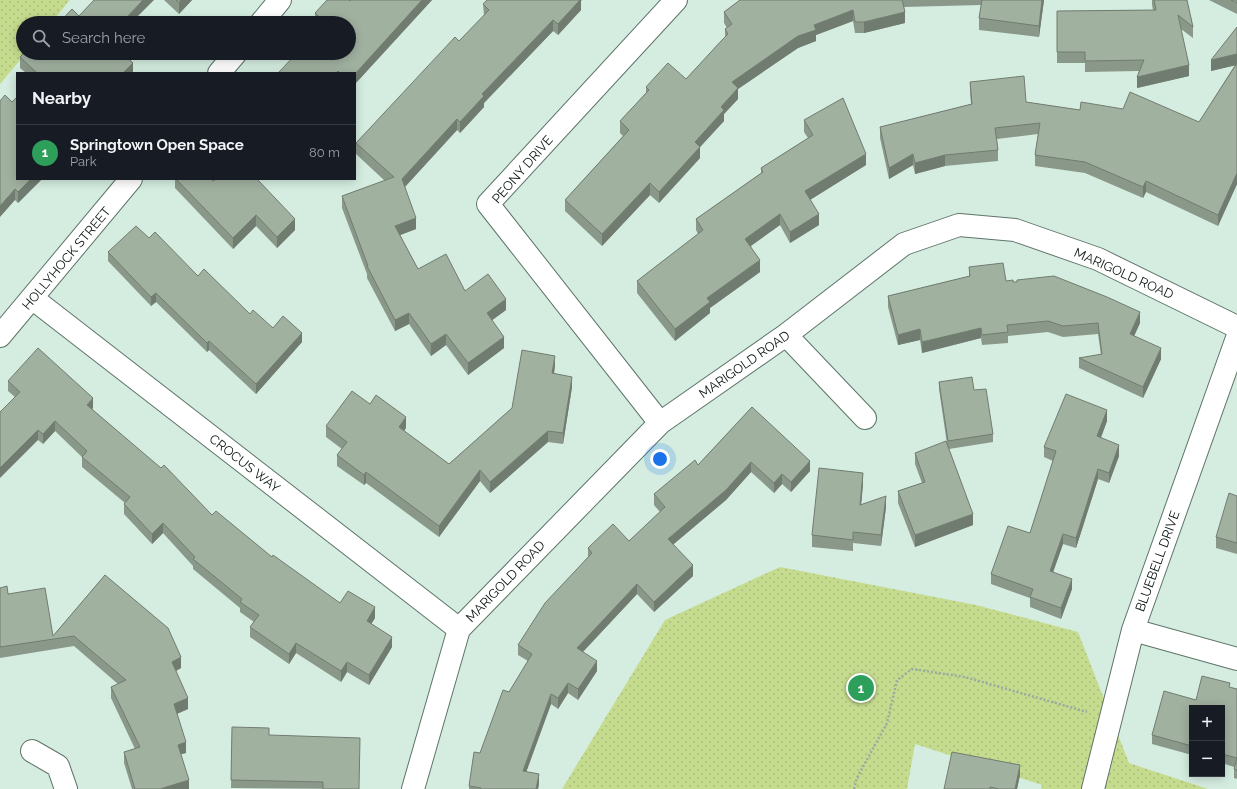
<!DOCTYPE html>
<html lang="en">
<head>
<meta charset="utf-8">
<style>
  body { margin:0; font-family:Raleway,sans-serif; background:#242831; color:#f1f3f6 }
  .controls { position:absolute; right:12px; bottom:12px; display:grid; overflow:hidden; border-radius:0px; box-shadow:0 2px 10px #0003 }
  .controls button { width:36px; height:36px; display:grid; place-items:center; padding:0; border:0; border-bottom:1px solid #363941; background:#171b24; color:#f1f3f6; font:20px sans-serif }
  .you { position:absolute; left:660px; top:459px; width:14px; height:14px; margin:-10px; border:3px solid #fff; border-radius:50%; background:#1a73e8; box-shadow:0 0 0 6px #1a73e833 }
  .badge { display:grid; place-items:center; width:26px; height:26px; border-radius:50%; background:#9b5d23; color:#fff; font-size:13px; font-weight:700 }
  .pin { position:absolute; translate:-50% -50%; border:2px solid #fff; box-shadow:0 1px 4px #0006 }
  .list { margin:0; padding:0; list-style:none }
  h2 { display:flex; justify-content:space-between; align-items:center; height:52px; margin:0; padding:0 16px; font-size:17px }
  h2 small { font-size:13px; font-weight:400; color:#9ea1a6 }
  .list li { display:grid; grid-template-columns:26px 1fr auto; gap:12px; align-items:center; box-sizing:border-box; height:56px; padding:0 16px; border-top:1px solid #363941 }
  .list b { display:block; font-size:15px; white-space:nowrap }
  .list p { margin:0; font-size:13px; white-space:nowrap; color:#9ea1a6 }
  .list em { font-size:13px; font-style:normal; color:#9ea1a6 }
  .icon { flex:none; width:22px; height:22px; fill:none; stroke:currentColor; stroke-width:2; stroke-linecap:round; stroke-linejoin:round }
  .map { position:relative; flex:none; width:1237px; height:789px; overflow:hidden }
  .search { position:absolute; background:#171b24; box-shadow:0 2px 10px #0003; left:16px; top:16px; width:340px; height:44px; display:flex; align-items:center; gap:10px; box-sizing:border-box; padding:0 14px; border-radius:22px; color:#9ea1a6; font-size:15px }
  .panel { position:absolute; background:#171b24; box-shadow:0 2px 10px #0003; left:16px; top:72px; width:340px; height:108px; border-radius:0px }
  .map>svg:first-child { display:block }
</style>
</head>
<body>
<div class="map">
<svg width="1237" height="789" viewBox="0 0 1237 789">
  <defs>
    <pattern id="park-dots" width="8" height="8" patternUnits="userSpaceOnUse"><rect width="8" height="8" fill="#c5dc8e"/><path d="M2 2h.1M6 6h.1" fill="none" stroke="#a8bc79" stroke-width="1.8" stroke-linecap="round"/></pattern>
  </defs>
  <rect width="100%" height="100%" fill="#d5ede1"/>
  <path fill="url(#park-dots)" d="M0,0H70L51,23H23V53H26L0,84Z
    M780,567L976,605L1078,632L1129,763L1208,789H1041L1042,785L915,744L907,789H562L665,620Z"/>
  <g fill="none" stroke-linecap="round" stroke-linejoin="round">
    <g stroke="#5e7469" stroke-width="24">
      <path id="minor" d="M261,23L280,0
        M219,73L236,53
        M32,298L459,629
        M786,335L865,418
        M0,336L131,179
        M660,423L488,204L676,0
        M1133,630L1237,659
        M32,751L58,766L66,789
        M413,789L459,629L660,423L786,335L904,244L959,225L1015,230L1098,259L1237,327
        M1093,789L1133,630L1237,338"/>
    </g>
    <path stroke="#98aba2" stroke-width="2.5" stroke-dasharray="2 2" stroke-linecap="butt" d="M854,789L857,778L887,723L897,680L912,669L965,677L1087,712"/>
    <use href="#minor" stroke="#fff" stroke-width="22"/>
  </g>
  <path fill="#8a988a" d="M164,0H192L179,14Z
    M432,0L355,84V73H278L349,23H315V13L350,1Z
    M740,0H1044L1039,37L979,30V18L981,5L904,7L905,23L864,33H855L853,21L816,35V41L798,48L738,89V99L724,114V121L700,147V158L659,203L650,195L602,246L565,211V200L623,136L620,133V121L646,93V87L686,79L725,37V29L727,28L724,23V12Z
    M1152,0H1187L1193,27V38L1181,29L1189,76L1137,88L1139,71L1085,72V63H1057V11L1153,10L1152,5Z
    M1209,0H1237V14Z
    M581,1V10L558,35L553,31L484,103V107L460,133L457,130L405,187L416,229L400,235L418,269L465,291L506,310L492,320L504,348L468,375L446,345L431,356L409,324L395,331L367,278V274L342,208V196L385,181L356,154V143L459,41L484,16L483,4Z
    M1237,27V184L1218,226L1146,192L1143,198L1085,173L1035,166V155L1038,134L997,139L998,150V161L945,166L915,174L913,165L889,179L880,138V127L971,104L970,93V82L1026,102L1080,110L1199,122L1235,65L1211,71Z
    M20,57L133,73H26L20,68Z
    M12,102L17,179H42L18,203L15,200Z
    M804,120L866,165L810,200L819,225L790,243L780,225L751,246L760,272L710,308V313L675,341L637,293V281L698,234L696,230V219L761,173V168L808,138L804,132Z
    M175,179H211L213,181L295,230L277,248L256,226L233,249L175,188Z
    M149,238L198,276L250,314L273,328L302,342L256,394L209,350L207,352L156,302L151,306L108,261V252Z
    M969,267L1006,281L1013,282L1140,323L1134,336L1161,359L1143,398L1079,368V358L1101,355L1098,334L1063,337L1048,332L1008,336V343L982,345L981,338L922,353L920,340L898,345L888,307V296L969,276Z
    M555,366L554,374L572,387L563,444L548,442L490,493L480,481L439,537L366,483L364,485L337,466V455L342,449L326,437V426L370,404L406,428L404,431L449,464L512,408Z
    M8,381L93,408L92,409L212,515L272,557L340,603L375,618L371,624L392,647L369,685L347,672L341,682L296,653L289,664L250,637V627L254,622L240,612V608L193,569V566L163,533L152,544L124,514V504L125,503L82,467V457L55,431L43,444L38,440L15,397L8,391Z
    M939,382L974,390L993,434V442L949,449L973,525L915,547L898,503V491L922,483L915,464V453L947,444L939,389Z
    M752,407L810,471L791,492L782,484L774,493L751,472L726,500L673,544L693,576L654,612L637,594L583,652L597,671L578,700L568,693L558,709L551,704L526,772L539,784L538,789H469V786L480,753L509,692L528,661L518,655V645L588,557V548L629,541L660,512L654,505V494L698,465Z
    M1107,421L1101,438L1119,456L1109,483L1098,479L1076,548L1063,544L1053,572L1072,589L1061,619L1030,607V598L991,584V574L1030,533L1053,461L1044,457V447Z
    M863,484L861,505L886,507L881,546L853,543V551L812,547V535Z
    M1237,496V554L1216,548V537Z
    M105,575L181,668L176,671L188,709L177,714L186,753L181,754L189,789H132L124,763V752L135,749L111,698V687L118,684L74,646L0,658V588L8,594L53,636Z
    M1230,688L1237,689V779L1234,778V767L1222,763V708H1192V755L1152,744V735L1196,700Z
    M232,727L269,735L359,789L231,788Z
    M1020,775L1017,789H944Z"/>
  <path fill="#717c70" d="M143,0H154L131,23H124V20Z
    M181,0H192L179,14V3Z
    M422,0H432L355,84V74Z
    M576,0H582L581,1V10L558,35V24Z
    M1042,0H1044L1039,37V26Z
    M853,10V21L816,35V41L798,48L738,89V99L724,114V121L700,147V158L659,203V192L695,142L732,82L814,25Z
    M905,12V23L864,33V22Z
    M553,20V31L484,103V107L460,133V122L482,94Z
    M1237,54V65L1211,71V60Z
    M133,63V73H123Z
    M1189,65V76L1137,88V77Z
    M457,119V130L402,190V179Z
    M866,154V165L805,203V191Z
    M913,154V165L889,179V168Z
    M945,155V166L915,174V163Z
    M1237,173V184L1218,226V215Z
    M31,179H42L18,203V192Z
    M1146,181V192L1143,198V187Z
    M650,183V195L602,246V234Z
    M15,189V200L0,217V206Z
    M780,214V225L745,250V239Z
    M819,214V225L790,243V232Z
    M256,215V226L233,249V238Z
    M416,218V229L395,237V226Z
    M295,219V230L277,248V237Z
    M760,260V272L710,308V313L675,341V329L707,298Z
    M156,293V302L151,306V297Z
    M506,299V310L487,324V313Z
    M1140,312V323L1130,345V334Z
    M409,313V324L395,331V320Z
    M981,328V338L922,353V342Z
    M920,329V340L898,345V335Z
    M302,333V342L256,394V384Z
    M446,334V345L431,356V344Z
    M504,337V348L468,375V363Z
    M209,341V350L207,352V343Z
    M1161,348V359L1143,398V387Z
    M555,356V366L552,384V373Z
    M572,377V387L563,444V433Z
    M93,398V408L87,415V405Z
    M1107,410V421L1097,447V436Z
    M406,417V428L399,438V427Z
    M55,421V431L43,444V434Z
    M38,430V440L0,478V468Z
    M548,431V442L490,493V482Z
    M1119,445V456L1109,483V473Z
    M810,461V471L791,492V482Z
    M751,462V472L726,500L668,549V539Z
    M1098,469V479L1076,548V538Z
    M480,470V481L439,537V526Z
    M366,472V483L364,485V475Z
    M863,473V484L860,517V505Z
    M782,474V484L774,493V483Z
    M886,496V507L881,546V535Z
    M973,514V525L915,547V535Z
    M163,523V533L152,544V534Z
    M1063,534V544L1050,581V571Z
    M693,565V576L654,612V602Z
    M1072,579V589L1061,619V608Z
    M637,584V594L577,658V648Z
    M375,607V618L367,631V621Z
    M392,637V647L369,685V675Z
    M296,643V653L289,664V654Z
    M181,657V668L172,673V662Z
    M597,661V671L578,700V689Z
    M347,662V672L341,682V671Z
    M568,683V693L558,709V698Z
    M551,694V704L523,781V771Z
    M188,698V709L174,715V704Z
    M186,742V753L178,755V745Z
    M1020,765V775L1017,789H1015Z
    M539,774V784L538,789H536Z
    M189,780V789H160Z"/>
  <path fill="#a1b1a0" stroke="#717c70" d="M94,0H143L124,20L127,23H59L72,9L79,16Z
    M176,0H181L179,3Z
    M327,0H349L350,1V0H422L355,74V73H340L338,71L336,73H278L297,53H349V23H324L325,22L315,13Z
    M487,0H580L558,24L553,20L482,94L484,96L460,122L457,119L402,179L416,218L395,226L418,269L446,254L465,291L488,274L506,299L487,313L504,337L468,363L446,334L431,344L409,313L395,320L367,266H368L342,196L394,177L356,143L455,37L459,41L489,10L483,4Z
    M740,0H902L905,12L864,22H855L853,10L814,25L816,30L798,36L732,82L738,88L721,107L724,110L695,142L700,147L659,192L650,183L602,234L565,200L629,130L620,121L649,90L646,87L668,63L686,79L722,40L728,34L725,29L732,24L724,12Z
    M982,0H1042L1039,26L979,18Z
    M1154,0H1187L1193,27L1178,15L1189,65L1137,77L1144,60L1085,61V52H1057V11L1156,10Z
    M1231,0H1237V3Z
    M1237,27V54L1211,60Z
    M24,53H122L133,63L123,73H37L20,57Z
    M1237,63V173L1218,215L1146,181L1143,187L1085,162L1035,155L1040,123L995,128L998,150L945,155L915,163L913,154L889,168L880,127L972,104L970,82L1024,76L1026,102L1080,110L1081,102L1123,109L1130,92L1199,122Z
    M5,95L12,102L17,97V179H31L18,192L15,189L0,206V101Z
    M843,98L866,154L805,191L819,214L790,232L780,214L745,239L760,260L707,298L710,302L675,329L637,281L703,230L696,219L763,172L761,168L813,135L804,120Z
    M176,179H211L213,181L216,179H257L295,219L277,237L256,215L233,238Z
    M136,226L149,238L155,232L198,276L204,269L250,314L253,310L273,328L283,316L302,333L256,384L209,341L207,343L156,293L151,297L108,252Z
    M1003,263L1006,281L1013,280V282H1017V280L1054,276L1107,297L1140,312L1130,334L1161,348L1143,387L1079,358L1102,354L1098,323L1063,326L1048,321L1007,325L1008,332L982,335L981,328L922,342L920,329L898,335L888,296L970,276L969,267Z
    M38,348L93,398L87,405L161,468L164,465L212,515L216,511L272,557L273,555L340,603L348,591L375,607L367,621L392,637L369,675L347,662L341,671L296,643L289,654L250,627L259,615L240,602L242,599L193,559L195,557L163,523L152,534L124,504L130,497L82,457L87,451L55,421L43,434L38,430L0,468V412L20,392L8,381Z
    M522,350L555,356L552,373L572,377L563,433L548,431L490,482L480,470L439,526L366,472L364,475L337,455L347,442L326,426L352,391L370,404L376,395L406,417L399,427L449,464L512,408Z
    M972,377L974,390L986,389L993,434L948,441L939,382Z
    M1066,394L1107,410L1097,436L1119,445L1109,473L1098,469L1076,538L1063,534L1050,571L1072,579L1061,608L1030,597L1033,589L991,574L1008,526L1030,533L1056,451L1044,447Z
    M752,407L810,461L791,482L782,474L774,483L751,462L726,490L668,539L693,565L654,602L637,584L577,648L597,661L578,689L568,683L558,698L551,694L523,771L539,774L536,789H481V788L469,786L474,752L480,753L503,690L509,692L532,654L518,645L545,603L592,553L588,548L613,524L629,541L665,507L654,494L695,460L698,465Z
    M946,441L973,514L915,535L898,491L925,482L915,453Z
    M819,468L863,473L860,505L886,496L881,535L853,532V540L812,535Z
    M1229,493L1237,496V543L1216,537Z
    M105,575L168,628L181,657L172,662L188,698L174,704L186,742L178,745L189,780L160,789H135L124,752L140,747L111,687L126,680L74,636L0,647V588L7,586L8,594L45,588L53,636Z
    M1202,676L1230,683L1229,687L1237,689V770L1234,769L1237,758L1222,754V708H1192V746L1152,735L1164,691L1196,700Z
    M232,727L269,728V735L360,738L359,789H323V782L231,780Z
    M952,752L1020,765L1015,789H999L990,787V789H944Z"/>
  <g text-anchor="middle" stroke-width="3" stroke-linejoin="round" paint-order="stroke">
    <g font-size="13" fill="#0c1511" stroke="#fff">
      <text transform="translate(522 169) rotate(-49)" y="5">PEONY DRIVE</text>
      <text transform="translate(66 258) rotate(-50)" y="5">HOLLYHOCK STREET</text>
      <text transform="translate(1124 273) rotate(24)" y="5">MARIGOLD ROAD</text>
      <text transform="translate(744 364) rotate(-35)" y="5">MARIGOLD ROAD</text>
      <text transform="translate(245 463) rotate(38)" y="5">CROCUS WAY</text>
      <text transform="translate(1157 561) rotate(-70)" y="5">BLUEBELL DRIVE</text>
      <text transform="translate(505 581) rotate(-46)" y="5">MARIGOLD ROAD</text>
    </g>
  </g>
</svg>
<div class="controls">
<button>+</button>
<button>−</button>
</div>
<div class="you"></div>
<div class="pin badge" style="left:861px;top:688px;background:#2e9e5b">1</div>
<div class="search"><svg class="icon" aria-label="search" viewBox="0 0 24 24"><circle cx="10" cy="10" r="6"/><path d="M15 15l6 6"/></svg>Search here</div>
<section class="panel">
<h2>Nearby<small></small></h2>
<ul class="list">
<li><span class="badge" style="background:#2e9e5b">1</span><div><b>Springtown Open Space</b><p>Park</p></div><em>80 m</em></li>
</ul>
</section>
</div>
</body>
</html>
